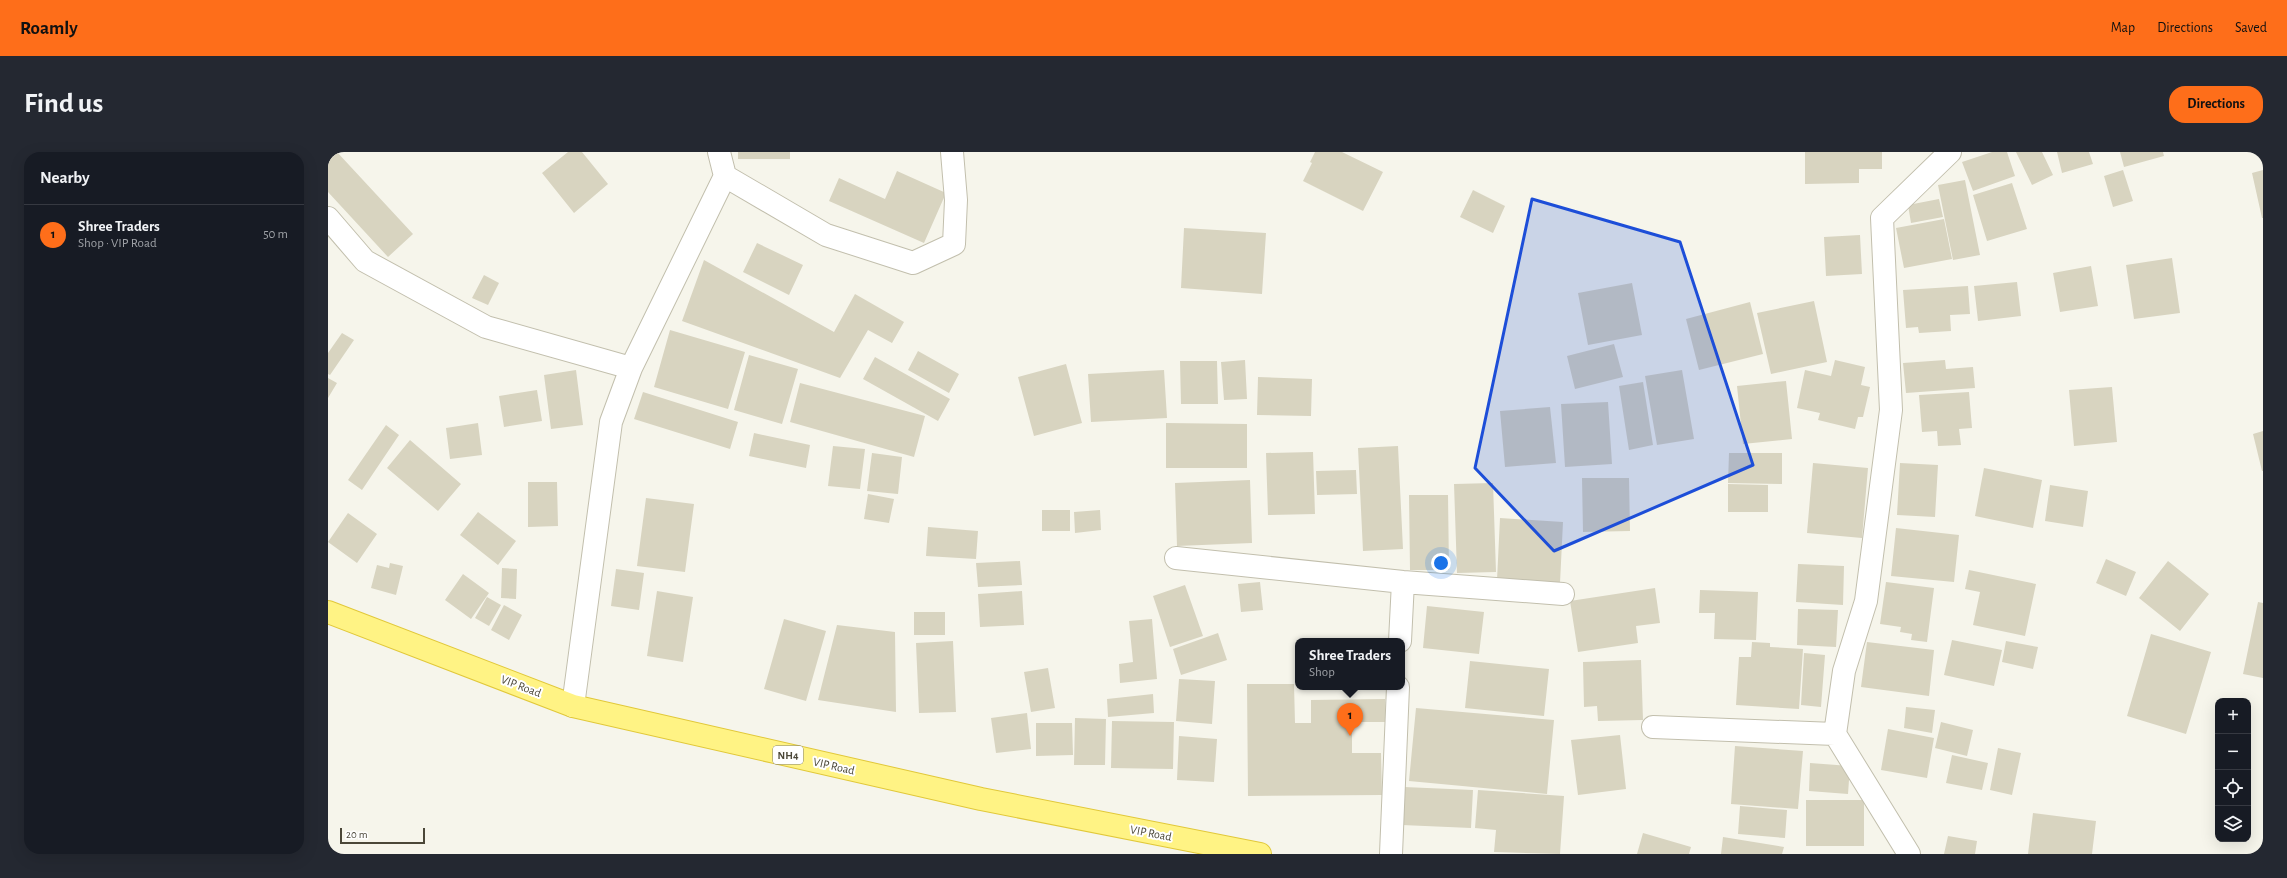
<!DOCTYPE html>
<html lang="en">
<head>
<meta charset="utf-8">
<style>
  body { margin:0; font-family:"Alegreya Sans",sans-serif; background:#242831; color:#f1f3f6 }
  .controls { position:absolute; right:12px; bottom:12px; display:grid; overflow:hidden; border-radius:8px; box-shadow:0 4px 16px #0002 }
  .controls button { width:36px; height:36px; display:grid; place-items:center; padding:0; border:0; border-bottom:1px solid #363941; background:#171b24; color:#f1f3f6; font:20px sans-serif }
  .scale { position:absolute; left:12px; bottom:10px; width:85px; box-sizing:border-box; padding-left:4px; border:2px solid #4b4738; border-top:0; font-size:11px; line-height:14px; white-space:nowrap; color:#4b4738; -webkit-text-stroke:3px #fff; paint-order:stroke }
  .you { position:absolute; left:1113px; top:411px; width:14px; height:14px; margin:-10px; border:3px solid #fff; border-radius:50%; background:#1a73e8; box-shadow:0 0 0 6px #1a73e833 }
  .badge { display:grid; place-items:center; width:26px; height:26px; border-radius:50%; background:#fe6e1a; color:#111; font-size:13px; font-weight:700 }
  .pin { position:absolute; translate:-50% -33px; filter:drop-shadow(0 1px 2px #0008) }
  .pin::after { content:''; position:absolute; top:21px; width:14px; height:12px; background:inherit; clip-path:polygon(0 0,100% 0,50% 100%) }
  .popup { position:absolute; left:967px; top:486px; width:110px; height:52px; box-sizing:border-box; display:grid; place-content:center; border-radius:8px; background:#171b24; filter:drop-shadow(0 1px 3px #0005); font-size:13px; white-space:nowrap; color:#9ea1a6 }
  .popup b { font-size:15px; color:#f1f3f6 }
  .popup::after { content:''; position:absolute; left:50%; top:100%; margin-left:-8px; border:8px solid transparent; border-top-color:#171b24 }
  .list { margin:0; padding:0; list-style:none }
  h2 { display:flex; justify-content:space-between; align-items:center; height:52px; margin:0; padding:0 16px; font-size:17px }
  h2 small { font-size:13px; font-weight:400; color:#9ea1a6 }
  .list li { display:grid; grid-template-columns:26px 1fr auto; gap:12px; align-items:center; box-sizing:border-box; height:60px; padding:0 16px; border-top:1px solid #363941 }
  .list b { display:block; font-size:15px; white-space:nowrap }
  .list p { margin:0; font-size:13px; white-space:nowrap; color:#9ea1a6 }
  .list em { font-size:13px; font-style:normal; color:#9ea1a6 }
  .icon { flex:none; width:22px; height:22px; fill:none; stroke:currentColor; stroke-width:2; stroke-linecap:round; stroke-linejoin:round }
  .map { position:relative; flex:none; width:1935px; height:702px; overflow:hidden; border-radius:16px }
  header { display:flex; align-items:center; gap:24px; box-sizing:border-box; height:56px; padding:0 20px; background:#fe6e1a; color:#111 }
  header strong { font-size:19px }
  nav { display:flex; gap:22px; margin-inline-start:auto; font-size:14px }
  .intro { display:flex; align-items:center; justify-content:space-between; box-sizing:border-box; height:96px; padding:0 24px }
  h1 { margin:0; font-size:28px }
  .button { padding:10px 18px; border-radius:16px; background:#fe6e1a; color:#111; font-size:14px; font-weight:700 }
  main { display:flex; gap:24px; padding:0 24px }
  aside { flex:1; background:#171b24; border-radius:16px; box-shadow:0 4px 16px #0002 }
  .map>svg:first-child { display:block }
</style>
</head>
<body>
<header>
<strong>Roamly</strong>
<nav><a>Map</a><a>Directions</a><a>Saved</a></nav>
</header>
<div class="intro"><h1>Find us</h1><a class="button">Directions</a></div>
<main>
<aside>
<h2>Nearby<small></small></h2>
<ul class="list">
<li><span class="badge">1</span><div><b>Shree Traders</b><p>Shop · VIP Road</p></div><em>50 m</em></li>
</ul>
</aside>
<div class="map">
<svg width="1935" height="702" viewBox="0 0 1935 702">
  <rect width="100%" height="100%" fill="#f6f5eb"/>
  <path fill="#d8d4c0" d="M0,0H9L85,82L60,105L0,40Z
    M240,0H254L280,32L246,61L214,21Z
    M410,0H462V7H410Z
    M987,0H1014L1055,20L1035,59L975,29L984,11L982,10Z
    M1477,0H1554V17H1531V31L1477,32Z
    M1664,0H1679L1687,24L1645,39L1634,10Z
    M1688,0H1714L1725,23L1704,33Z
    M1729,0H1761L1765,12L1734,21Z
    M1792,0H1835L1836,4L1796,15Z
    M1795,18L1805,49L1785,55L1776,24Z
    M1935,18V66H1934L1924,21Z
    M569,19L618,41L596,91L501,49L511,26L557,47Z
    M1637,28L1652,103L1625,108L1610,33Z
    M1684,31L1699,77L1659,89L1645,43Z
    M1145,38L1177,54L1165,81L1132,65Z
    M1611,47L1615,65L1583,71L1580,53Z
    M1616,67L1624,107L1576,116L1568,76Z
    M856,76L938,81L934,142L853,136Z
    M1532,83L1534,122L1498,124L1496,85Z
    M429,91L475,113L461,143L415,120Z
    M1844,106L1852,161L1806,167L1798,113Z
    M376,108L506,180L527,142L576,170L564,191L540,178L512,226L354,169Z
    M1763,114L1770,154L1732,160L1725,121Z
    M156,123L171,131L160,153L144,146Z
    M1689,130L1693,164L1650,169L1646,134Z
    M1304,131L1314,183L1260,193L1250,141Z
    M1640,134L1642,162L1622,163L1623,179L1591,181L1590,175L1578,176L1575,138Z
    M1486,149L1499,210L1443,222L1429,161Z
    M1422,150L1435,202L1371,218L1358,167Z
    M342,178L417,200L400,257L326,235Z
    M14,181L26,188L2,223L0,222V201Z
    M1286,192L1295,225L1247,237L1239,204Z
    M590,199L631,222L621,241L580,218Z
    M421,203L470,217L454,272L406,258Z
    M547,205L622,247L610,269L535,227Z
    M917,208L919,247L896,248L893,210Z
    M1507,208L1537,215L1533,233L1542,235L1535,265H1530L1527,277L1490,268L1492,261L1469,256L1477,218L1503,224Z
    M1617,208L1618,217L1645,215L1647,236L1578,241L1575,211Z
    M852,209H889L890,252H853Z
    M738,212L754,271L706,284L690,225Z
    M248,218L255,273L223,277L216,223Z
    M836,218L839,266L763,270L760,222Z
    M1354,218L1366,287L1329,293L1317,224Z
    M930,225L984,227L983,264L929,263Z
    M0,226L9,231L0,246Z
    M1458,229L1464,287L1415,292L1409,234Z
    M1315,230L1325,293L1301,298L1291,234Z
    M472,231L597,264L586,305L462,270Z
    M1784,235L1789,290L1746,294L1741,238Z
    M209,238L214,269L176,275L171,244Z
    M315,240L410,270L402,297L306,267Z
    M1641,240L1644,276L1631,277L1633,293L1610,294L1609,279L1594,280L1591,243Z
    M1280,250L1284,312L1237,315L1233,252Z
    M1222,255L1228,311L1177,315L1172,259Z
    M150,271L154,303L122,307L118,276Z
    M838,271L919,272V316H838Z
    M58,273L71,283L34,338L20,328Z
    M1935,279V319H1934L1925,282Z
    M426,281L482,293L478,316L421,304Z
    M82,288L133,332L110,359L59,316Z
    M505,294L537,297L532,337L500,334Z
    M1070,294L1075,397L1035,399L1030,296Z
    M985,300L987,362L940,363L938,301Z
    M544,301L574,305L570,342L539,339Z
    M1401,301H1454V332L1400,331Z
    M1485,311L1540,316L1534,386L1479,381Z
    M1572,311L1610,313L1607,365L1569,363Z
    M1656,316L1714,328L1705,376L1647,364Z
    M1028,318L1029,342L989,343L988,319Z
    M1254,326H1301L1302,379L1255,380Z
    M922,328L924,391L849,394L847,331Z
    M200,330H229L230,374L200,375Z
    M1165,331L1168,420L1129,421L1126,332Z
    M1400,332L1440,333V360H1400Z
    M1722,333L1760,339L1755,375L1717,369Z
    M540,342L566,347L561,371L536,367Z
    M1081,343H1120L1121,418H1082Z
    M318,346L366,352L357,420L309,414Z
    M714,358H742V379H714Z
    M772,358L773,378L747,381L746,360Z
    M150,360L188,389L170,413L132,383Z
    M20,361L49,382L29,411L0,390Z
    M1172,366L1235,370L1232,431L1169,428Z
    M600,375L650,379L648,407L598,404Z
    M1568,376L1631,383L1626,430L1563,424Z
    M1778,407L1808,420L1798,444L1768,431Z
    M692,409L694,433L650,435L648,411Z
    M1840,409L1881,442L1852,479L1811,446Z
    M62,411L75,414L68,443L43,436L49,413L61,416Z
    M1470,412L1516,414L1515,453L1468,450Z
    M174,416L189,417L188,447L173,446Z
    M288,417L316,421L311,458L283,454Z
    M1641,418L1708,432L1697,484L1645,473L1652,440L1637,437Z
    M135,422L161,441L143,467L117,448Z
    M932,430L935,458L913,460L910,432Z
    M1558,430L1606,436L1599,490L1583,488L1584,482L1572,480L1573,475L1552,472Z
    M857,433L875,484L842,495L825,444Z
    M1327,436L1332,471L1308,474L1310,491L1250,500L1242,449Z
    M1372,438L1430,440L1428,488L1386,487L1387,461H1371Z
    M329,439L365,445L355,510L319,504Z
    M694,439L696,473L652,475L650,442Z
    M159,445L173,453L161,474L147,466Z
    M1930,450L1935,451V526L1915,522Z
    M176,453L194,463L181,488L163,478Z
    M1099,454L1156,460L1151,502L1095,496Z
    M1470,457L1510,458L1508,495L1469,493Z
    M586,460H617V483H586Z
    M456,467L498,479L478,549L436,537Z
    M824,467L829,527L792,531L791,512L805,510L801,469Z
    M509,473L567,480L568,560L490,548Z
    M890,481L899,508L853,523L845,497Z
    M1823,482L1883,500L1858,582L1799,564Z
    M1624,488L1674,498L1666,534L1616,523Z
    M625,489L628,560L591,561L588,491Z
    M1678,489L1710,495L1705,517L1674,510Z
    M1424,490L1442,491V495L1475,497L1471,557L1408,553L1411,505H1423Z
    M1539,490L1606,498L1601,544L1533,535Z
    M1476,501L1497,503L1493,555L1473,553Z
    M1313,508L1315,568L1270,569L1269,554L1256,555L1255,510Z
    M1142,509L1221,517L1216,564L1137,556Z
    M720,516L727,556L703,560L696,520Z
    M851,527L887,529L884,572L848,569Z
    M919,532H966L967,571H983V548L1057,547L1058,570H1024V601H1053L1054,643L920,644Z
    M825,542L826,561L780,565L779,547Z
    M1578,555L1607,558L1604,581L1576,576Z
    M1088,556L1226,568L1219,642L1081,629Z
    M699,561L703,597L668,601L663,566Z
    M747,566L778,567L777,613H746Z
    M784,569L846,570L845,617L783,616Z
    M1613,570L1645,578L1639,604L1607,596Z
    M708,571H744L745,603L708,604Z
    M1560,577L1606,586L1599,626L1553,618Z
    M1292,583L1298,637L1250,643L1243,588Z
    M851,584L889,587L886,630L849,628Z
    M1407,594L1475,599L1470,657L1403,652Z
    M1670,596L1693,601L1684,643L1662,638Z
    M1624,603L1660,611L1654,638L1618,631Z
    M1482,611L1522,614L1520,642L1481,639Z
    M1076,635L1145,638L1143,676L1074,673Z
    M1150,638L1236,644L1232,702L1166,700L1168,678L1147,676Z
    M1478,648H1536V694H1478Z
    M1412,654L1459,658L1457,686L1410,682Z
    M1705,661L1768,669L1764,702H1700Z
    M1315,681L1363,695L1361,702H1309Z
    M1620,684L1649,689L1647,702H1616Z
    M1395,685L1456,695L1454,702H1393Z"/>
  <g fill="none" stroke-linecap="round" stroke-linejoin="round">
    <g stroke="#c2bfad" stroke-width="24">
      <path id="minor" d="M397,24L498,83L585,111L626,92L628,48L624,0
        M0,66L37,109L158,175L303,216
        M848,406L1075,430L1235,442
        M1072,489L1075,430
        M245,554L283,270L303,216L397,24L391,0
        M1325,575L1507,582
        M1063,702L1070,535
        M1581,702L1507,582L1516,519L1538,449L1563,258L1554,66L1622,0"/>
    </g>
    <g stroke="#e1c83a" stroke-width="24">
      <path id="trunk" d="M0,460L245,554L653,647L932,702"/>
    </g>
    <use href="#minor" stroke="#fff" stroke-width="22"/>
    <use href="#trunk" stroke="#fff384" stroke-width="22"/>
  </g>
  <path fill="#1d4ed8" fill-opacity="0.2" stroke="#1d4ed8" stroke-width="3" stroke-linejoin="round" d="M1204,47L1352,90L1425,313L1226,399L1147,316Z"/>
  <g text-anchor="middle" stroke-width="4" stroke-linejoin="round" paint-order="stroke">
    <rect fill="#fff" stroke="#817e74" stroke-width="1" x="445" y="594" width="30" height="18" rx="3"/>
    <g font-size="11" font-weight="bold" fill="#4b4738">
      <text x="460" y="607">NH4</text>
    </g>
    <g font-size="12" fill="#4b4738" stroke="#fff">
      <text transform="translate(193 534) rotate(21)" y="4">VIP Road</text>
      <text transform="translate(506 614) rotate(13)" y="4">VIP Road</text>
      <text transform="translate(823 681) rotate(11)" y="4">VIP Road</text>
    </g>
  </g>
</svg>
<div class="controls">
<button>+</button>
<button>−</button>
<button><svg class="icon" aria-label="locate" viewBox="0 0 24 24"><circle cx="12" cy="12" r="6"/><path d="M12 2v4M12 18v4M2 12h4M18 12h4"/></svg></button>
<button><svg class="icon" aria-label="layers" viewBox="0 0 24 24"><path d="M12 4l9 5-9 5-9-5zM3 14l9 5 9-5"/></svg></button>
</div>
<div class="scale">20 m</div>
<div class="you"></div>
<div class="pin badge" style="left:1022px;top:584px">1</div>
<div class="popup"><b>Shree Traders</b>Shop</div>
</div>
</main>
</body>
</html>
